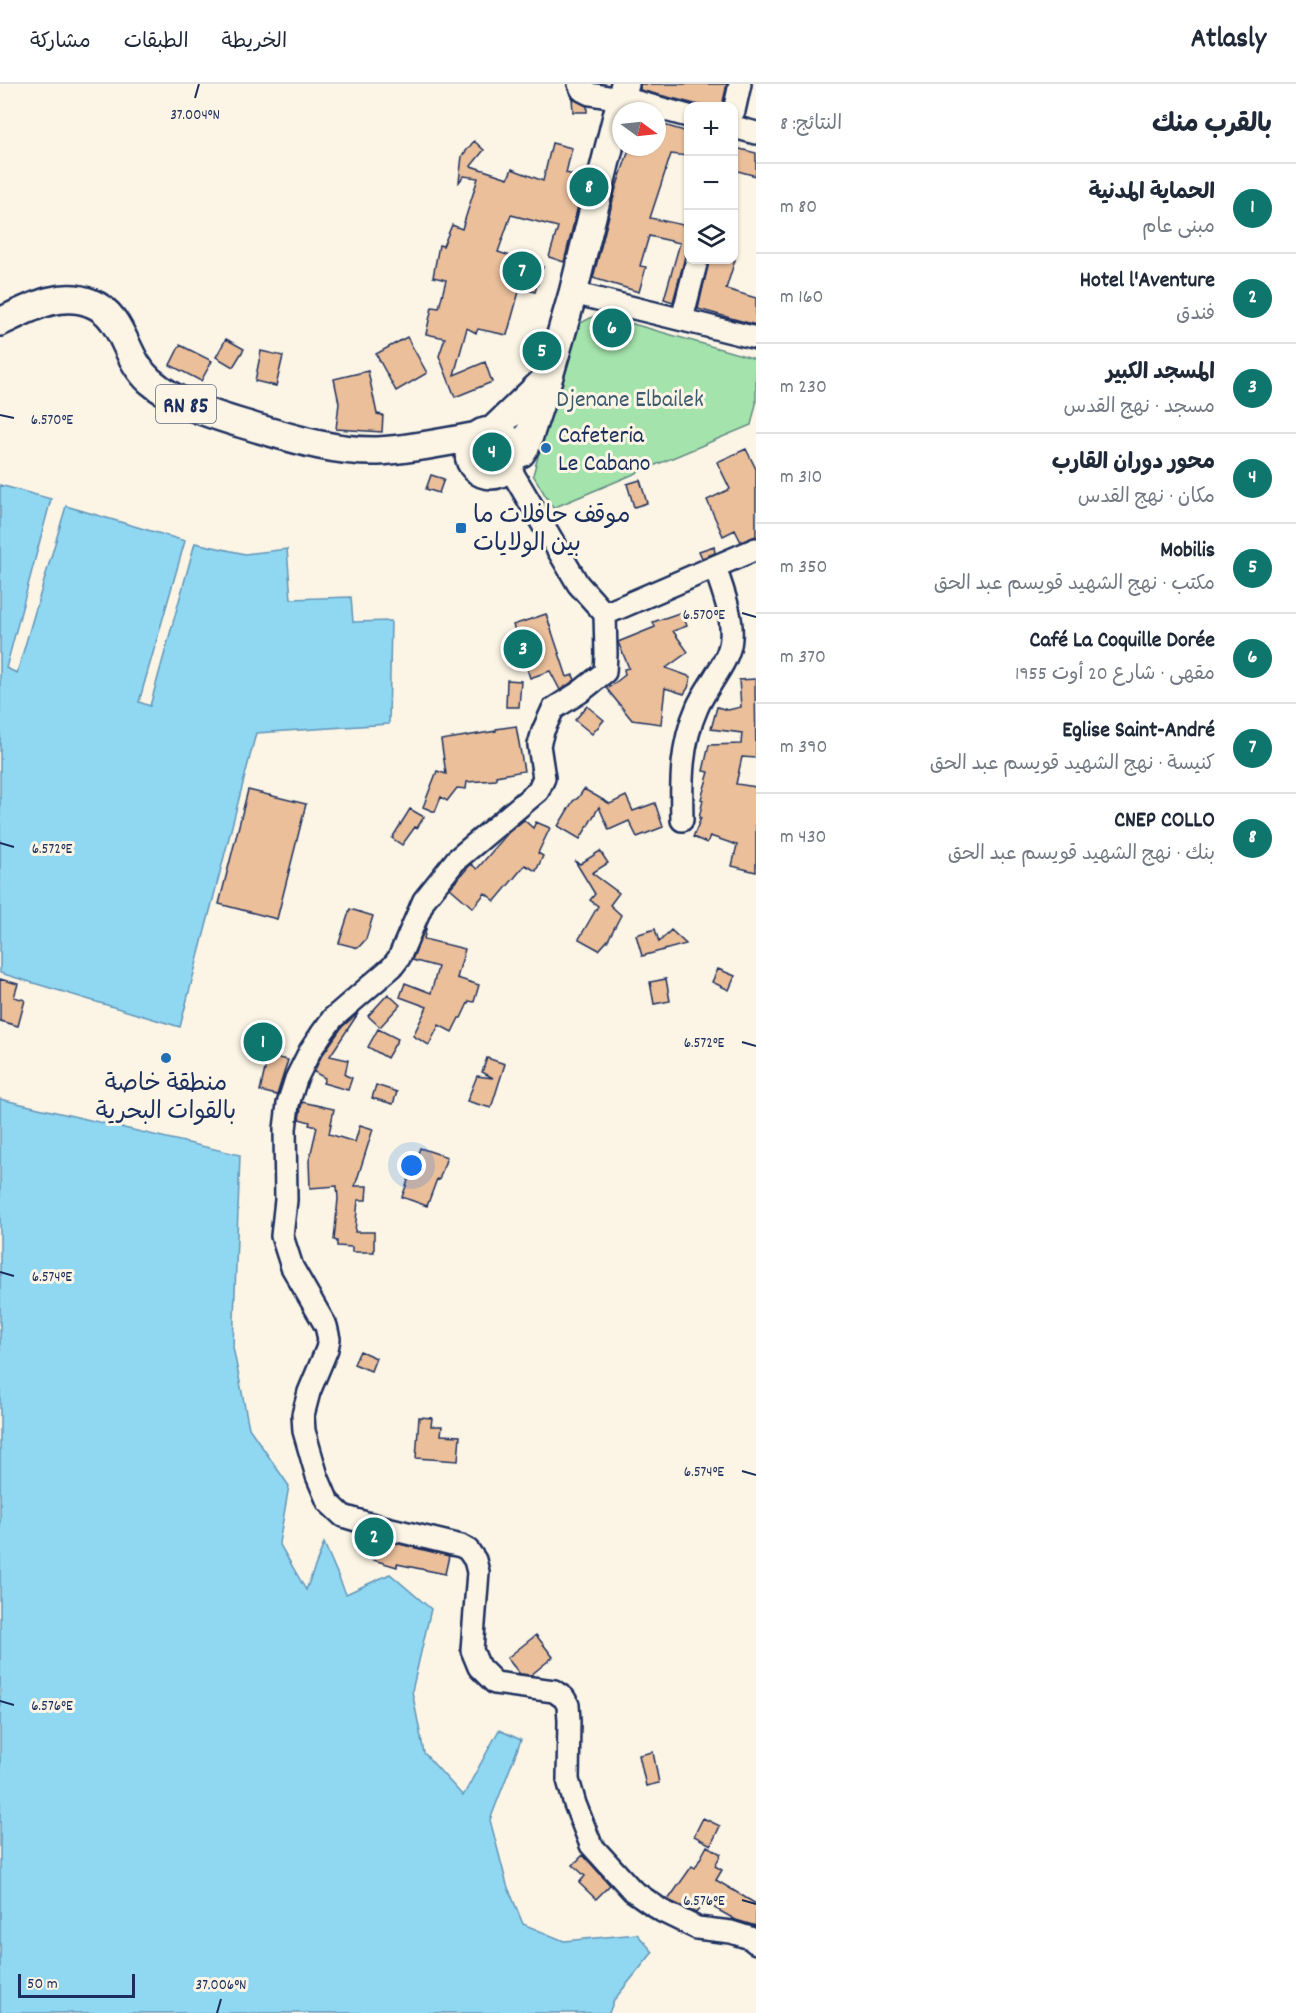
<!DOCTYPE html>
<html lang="ar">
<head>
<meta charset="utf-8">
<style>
  body { margin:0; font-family:Dekko,"Playpen Sans Arabic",sans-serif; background:#f2f2f3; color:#1f2937; direction:rtl }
  .controls { position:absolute; right:18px; top:18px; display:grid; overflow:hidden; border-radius:12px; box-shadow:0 2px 4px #0004 }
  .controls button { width:54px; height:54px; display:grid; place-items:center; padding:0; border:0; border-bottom:2px solid #e0e1e3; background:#fff; color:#1f2937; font:30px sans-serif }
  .compass { position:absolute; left:612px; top:18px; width:54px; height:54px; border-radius:50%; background:#fff; box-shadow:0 2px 4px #0004; rotate:105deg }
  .scale { position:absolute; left:18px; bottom:15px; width:117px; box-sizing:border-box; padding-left:6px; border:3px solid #1b2f5e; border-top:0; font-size:16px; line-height:21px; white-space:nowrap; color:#1b2f5e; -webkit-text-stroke:4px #fcf5e5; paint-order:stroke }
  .you { position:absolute; left:412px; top:1082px; width:21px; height:21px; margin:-15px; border:4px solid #fff; border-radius:50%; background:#1a73e8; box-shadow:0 0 0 9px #1a73e833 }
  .badge { display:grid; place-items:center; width:39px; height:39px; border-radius:50%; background:#0f766e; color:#fff; font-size:20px; font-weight:700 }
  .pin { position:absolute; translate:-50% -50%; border:3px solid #fff; box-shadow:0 2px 6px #0006 }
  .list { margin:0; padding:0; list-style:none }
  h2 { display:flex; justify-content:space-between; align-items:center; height:78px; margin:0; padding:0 24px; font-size:26px }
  h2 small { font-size:20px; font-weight:400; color:#747a83 }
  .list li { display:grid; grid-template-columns:39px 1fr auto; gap:18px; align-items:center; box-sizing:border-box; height:90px; padding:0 24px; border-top:2px solid #e0e1e3 }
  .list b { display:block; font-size:22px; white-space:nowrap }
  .list p { margin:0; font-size:20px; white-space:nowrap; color:#747a83 }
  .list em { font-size:20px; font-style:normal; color:#747a83 }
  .icon { flex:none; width:33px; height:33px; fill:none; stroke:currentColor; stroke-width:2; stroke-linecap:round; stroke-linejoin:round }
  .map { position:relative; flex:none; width:756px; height:1929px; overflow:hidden; direction:ltr }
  header { display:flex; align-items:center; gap:36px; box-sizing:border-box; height:84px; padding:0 30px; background:#fff; border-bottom:2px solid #e0e1e3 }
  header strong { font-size:28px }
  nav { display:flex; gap:33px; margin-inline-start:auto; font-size:21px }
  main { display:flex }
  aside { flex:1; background:#fff }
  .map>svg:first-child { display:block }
</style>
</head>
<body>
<header>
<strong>Atlasly</strong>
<nav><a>الخريطة</a><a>الطبقات</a><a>مشاركة</a></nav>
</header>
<main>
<aside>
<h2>بالقرب منك<small>النتائج: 8</small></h2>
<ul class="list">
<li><span class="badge">1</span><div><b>الحماية المدنية</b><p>مبنى عام</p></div><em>80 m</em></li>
<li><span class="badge">2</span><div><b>Hotel l'Aventure</b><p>فندق</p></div><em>160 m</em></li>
<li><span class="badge">3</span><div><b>المسجد الكبير</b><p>مسجد · نهج القدس</p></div><em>230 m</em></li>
<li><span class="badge">4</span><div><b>محور دوران القارب</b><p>مكان · نهج القدس</p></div><em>310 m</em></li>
<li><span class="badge">5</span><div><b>Mobilis</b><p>مكتب · نهج الشهيد قويسم عبد الحق</p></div><em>350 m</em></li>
<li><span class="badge">6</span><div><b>Café La Coquille Dorée</b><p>مقهى · شارع 20 أوت 1955</p></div><em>370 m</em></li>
<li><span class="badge">7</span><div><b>Eglise Saint-André</b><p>كنيسة · نهج الشهيد قويسم عبد الحق</p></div><em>390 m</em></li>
<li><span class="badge">8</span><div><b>CNEP COLLO</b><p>بنك · نهج الشهيد قويسم عبد الحق</p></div><em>430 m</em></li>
</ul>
</aside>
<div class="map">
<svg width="756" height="1929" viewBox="0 0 756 1929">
  <rect width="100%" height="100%" fill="#fcf5e5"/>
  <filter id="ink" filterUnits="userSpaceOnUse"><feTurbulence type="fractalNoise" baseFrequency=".0167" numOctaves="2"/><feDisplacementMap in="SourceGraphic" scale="12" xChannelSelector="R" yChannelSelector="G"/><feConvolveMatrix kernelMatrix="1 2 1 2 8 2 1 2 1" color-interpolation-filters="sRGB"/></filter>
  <g filter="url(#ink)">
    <path fill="#a4e3ab" stroke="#608984" stroke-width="1.5" d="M598,230L756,275V320L751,341L553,424L533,391L573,243Z"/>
    <path fill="#90d7f2" stroke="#6194b7" stroke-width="1.5" d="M0,401L51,415L6,584L17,589L66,422L185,457L139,618L150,622L195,459L245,470L287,465L291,515L351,513L353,538L391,537L389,640L256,649L180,943L0,889Z
      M0,1015L240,1071L233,1263L249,1344L289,1402L279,1459L306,1506L324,1459L346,1510L390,1490L431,1525L412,1607L424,1669L463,1712L499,1646L521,1656L490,1736L507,1801L523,1840L564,1857L637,1850L653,1868L614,1916L609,1929H0Z"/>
    <path fill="#eabf9a" stroke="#1b2f5e" stroke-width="1.5" d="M640,0H727L722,22H703L640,6Z
      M572,14L587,22V28H573Z
      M657,39L688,48V72L671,70L650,134L688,142V167L685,173L673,218L664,215L680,159L649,152L640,182L646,183L639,208L593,194L616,104L630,63H657Z
      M474,57L484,66L471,82L508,94L512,85L543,97L552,59L572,64L566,89L585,94L564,178L549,173L558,143L511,131L498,168L543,183L535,208L520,204L507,251L478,245L476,249L467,244L454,291L485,278L492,298L455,313L439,272L445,254L426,250L432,223L439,224L446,196L433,193L439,161L443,162L452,141L462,145L478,94L464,92L459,98L462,72Z
      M736,64L756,69V92L734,86V73Z
      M709,176H735L726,205L756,214V241L698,225Z
      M407,253L427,289L396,307L376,270Z
      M226,255L244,265L233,283L216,273Z
      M180,261L212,277L201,297L170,281Z
      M261,267L283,272L276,302L255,297Z
      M368,287L377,330L383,331L382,348L336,345L339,319L334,295Z
      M746,365L756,385V452L741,458L735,446L723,452L707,416L730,405L717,378Z
      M431,391L444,395L439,409L426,405Z
      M640,396L647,419L634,423L627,400Z
      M714,462L715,469L702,474L699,467Z
      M682,528L687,542L673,547L688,568L666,584L691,593L688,604L684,610L665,604L661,640L632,636L607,605L625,591L624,585L629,584L618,558L655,543L653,538Z
      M546,530L567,593L573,591L575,596L560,606L550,587L530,594L513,541Z
      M755,595L756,674L742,673L736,700L756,703V788L732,782L737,761L710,752L707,759L693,753L701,734H699L703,716L701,715L709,688L703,687L709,661L741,660L742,649L711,645L717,623L728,626L741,623L739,596Z
      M507,596L521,597L519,623H506Z
      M587,622L604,636L592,650L575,636Z
      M516,642L524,687L496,692V696L467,698L466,705L457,704L447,717L441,713L435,728L423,723L437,687L446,690L441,656L496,647V645Z
      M584,705L610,720L626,712L633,727L655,719L663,743L637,753L629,737L609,746L599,723L580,755L558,742L573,717L578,714Z
      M248,706L306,720L277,835L219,820Z
      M410,725L424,733L417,744L415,743L402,761L392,754Z
      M524,736L533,744L536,738L550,744L538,769L543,772L536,787L525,781L495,817L485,809L473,824L450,804L471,780L477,785L508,749Z
      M600,767L608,779L592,789L619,809L610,821L621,831L608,856L599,866L579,855L598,822L590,816L595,810L575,777L580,780Z
      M350,825L373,832L366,855L358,864L339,859Z
      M427,840L424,855L465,865L457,894L479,901L474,918L469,917L461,934H459L452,948L439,941L429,961L413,952L427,923L400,913L405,899L431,909L438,883L412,876Z
      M655,845L659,858L671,846L686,860L642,872L636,851Z
      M718,885L735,892L729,906L712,898Z
      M0,895L18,900L14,913L25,916L18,942L0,937Z
      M666,895L670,917L654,920L650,898Z
      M388,910L400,921L380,943L368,932Z
      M359,928L330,972L348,976L345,991L352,994L348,1006L323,999L325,994L314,988L321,973L342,943Z
      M378,945L398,955L387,974L368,963Z
      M268,972L288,976L277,1011L260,1007Z
      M487,974L505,980L491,1024L467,1017L477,992L493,994L482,988Z
      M376,1001L397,1008L393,1020L372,1014Z
      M302,1018L334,1025L329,1050L355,1058L360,1041L373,1045L355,1102H367L366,1116H358L355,1148H374V1168H352V1163L337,1162V1157L334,1156L338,1115L337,1102L310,1104L309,1077L317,1043L309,1041L310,1038L299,1035Z
      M420,1064L447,1073L439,1096L437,1095L427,1122L402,1113Z
      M360,1267L376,1274L371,1287L354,1280Z
      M419,1333L432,1334L431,1342H442L441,1351L460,1352L458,1377L416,1374Z
      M366,1452L449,1472L445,1490L397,1480V1483L360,1472Z
      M536,1551L553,1573L531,1591L520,1590L507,1574Z
      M653,1668L659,1699L646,1702L639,1671Z
      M703,1734L720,1742L711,1761L694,1752Z
      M707,1762L721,1770L715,1782L722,1786L716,1796L756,1820V1842L736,1836L704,1818L696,1829L668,1816L692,1782L695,1784Z
      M583,1771L610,1801L596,1815L579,1799L585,1792L573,1781Z"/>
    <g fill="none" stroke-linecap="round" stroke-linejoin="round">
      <g stroke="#1b2f5e" stroke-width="26">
        <path id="minor" d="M579,0L582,6L590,10L633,17L688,32
          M734,27L740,0
          M734,43L756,49
          M573,209L756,254
          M682,235L697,176
          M509,383L578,500L605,530
          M605,530L606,570L605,588L580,608L553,625L543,647L539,661L544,694L538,707L456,776L424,816L399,874L392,883L333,934L322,949L310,967L296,995L288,1020L285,1045L286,1116L282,1152L292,1183L326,1242L329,1255L327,1265L309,1308L303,1331L304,1347L317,1392L328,1418L343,1432L366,1439L461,1462L468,1466L475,1476L478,1488L472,1566L479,1583L495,1599L554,1607L564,1614L568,1621L569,1636L568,1696L575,1720L591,1761L632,1806L662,1827L697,1844L731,1848L750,1854L756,1859
          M605,530L756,465
          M682,736C681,697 681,660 697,624C706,602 730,578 731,554C733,531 722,505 715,483"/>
      </g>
      <g stroke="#1b2f5e" stroke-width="32">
        <path id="major" d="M0,238C28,225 60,206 91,219C125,232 123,273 150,297C179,322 217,332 253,343C294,355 335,368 378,367C412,365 445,358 478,352
          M492,347L546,295
          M469 369a22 22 0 1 1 44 0a22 22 0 1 1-44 0Z
          M513,371L521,369L526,361L549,292L573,209L625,0"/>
      </g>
      <use href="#minor" stroke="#fcf5e5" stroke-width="21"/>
      <use href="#major" stroke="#fcf5e5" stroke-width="27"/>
    </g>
  </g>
  <path fill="none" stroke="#1b2f5e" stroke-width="2" d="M195,14L199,0M0,331L14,334M742,529L756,533M0,759L14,763M742,958L756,962M0,1188L14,1192M742,1387L756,1391M0,1617L14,1621M742,1816L756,1820M217,1929L221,1915"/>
  <g fill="#1f6fb2" stroke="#fcf5e5" stroke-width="2">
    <circle cx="546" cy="364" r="6"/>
    <rect x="455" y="438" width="12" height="12" rx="3"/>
    <circle cx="166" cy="974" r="6"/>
  </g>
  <g text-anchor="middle" stroke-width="6" stroke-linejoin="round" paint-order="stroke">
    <rect fill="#fcf5e5" stroke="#5e6a86" stroke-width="1.5" x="156" y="301" width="60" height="38" rx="4.5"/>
    <g font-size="22" font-weight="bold" fill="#1b2f5e">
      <text x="186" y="328">RN 85</text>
    </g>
    <g font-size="24" fill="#3d5c71" stroke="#fcf5e5">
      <text x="630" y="322">Djenane Elbailek</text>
    </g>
    <g font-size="24" fill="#1b2f5e" stroke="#fcf5e5" text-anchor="start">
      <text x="558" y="358">Cafeteria<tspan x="558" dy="28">Le Cabano</tspan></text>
      <text x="473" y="438">موقف حافلات ما<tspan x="473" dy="28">بين الولايات</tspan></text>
      <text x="166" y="1006" text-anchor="middle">منطقة خاصة<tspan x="166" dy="28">بالقوات البحرية</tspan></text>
    </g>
  </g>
  <g font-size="15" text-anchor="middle" fill="#1b2f5e" stroke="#fcf5e5" stroke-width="6" stroke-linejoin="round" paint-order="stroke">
    <text x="195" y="35">37.004°N</text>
    <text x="52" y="340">6.570°E</text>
    <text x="704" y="535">6.570°E</text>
    <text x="52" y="769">6.572°E</text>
    <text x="704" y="963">6.572°E</text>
    <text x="52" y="1197">6.574°E</text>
    <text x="704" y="1392">6.574°E</text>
    <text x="52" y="1626">6.576°E</text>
    <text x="704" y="1821">6.576°E</text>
    <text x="221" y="1905">37.006°N</text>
  </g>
</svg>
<div class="controls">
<button>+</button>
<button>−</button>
<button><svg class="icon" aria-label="layers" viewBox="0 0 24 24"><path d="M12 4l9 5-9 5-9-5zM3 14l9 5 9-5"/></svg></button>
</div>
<svg class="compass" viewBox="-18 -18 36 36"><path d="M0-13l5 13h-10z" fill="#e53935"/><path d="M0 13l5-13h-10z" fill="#747a83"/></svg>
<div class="scale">50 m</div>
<div class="you"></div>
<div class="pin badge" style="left:263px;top:958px">1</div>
<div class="pin badge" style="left:374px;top:1453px">2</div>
<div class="pin badge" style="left:523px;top:565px">3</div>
<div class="pin badge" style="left:492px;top:368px">4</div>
<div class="pin badge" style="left:542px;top:267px">5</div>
<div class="pin badge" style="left:612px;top:244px">6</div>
<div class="pin badge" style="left:522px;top:187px">7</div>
<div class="pin badge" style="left:589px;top:103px">8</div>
</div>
</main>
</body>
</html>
